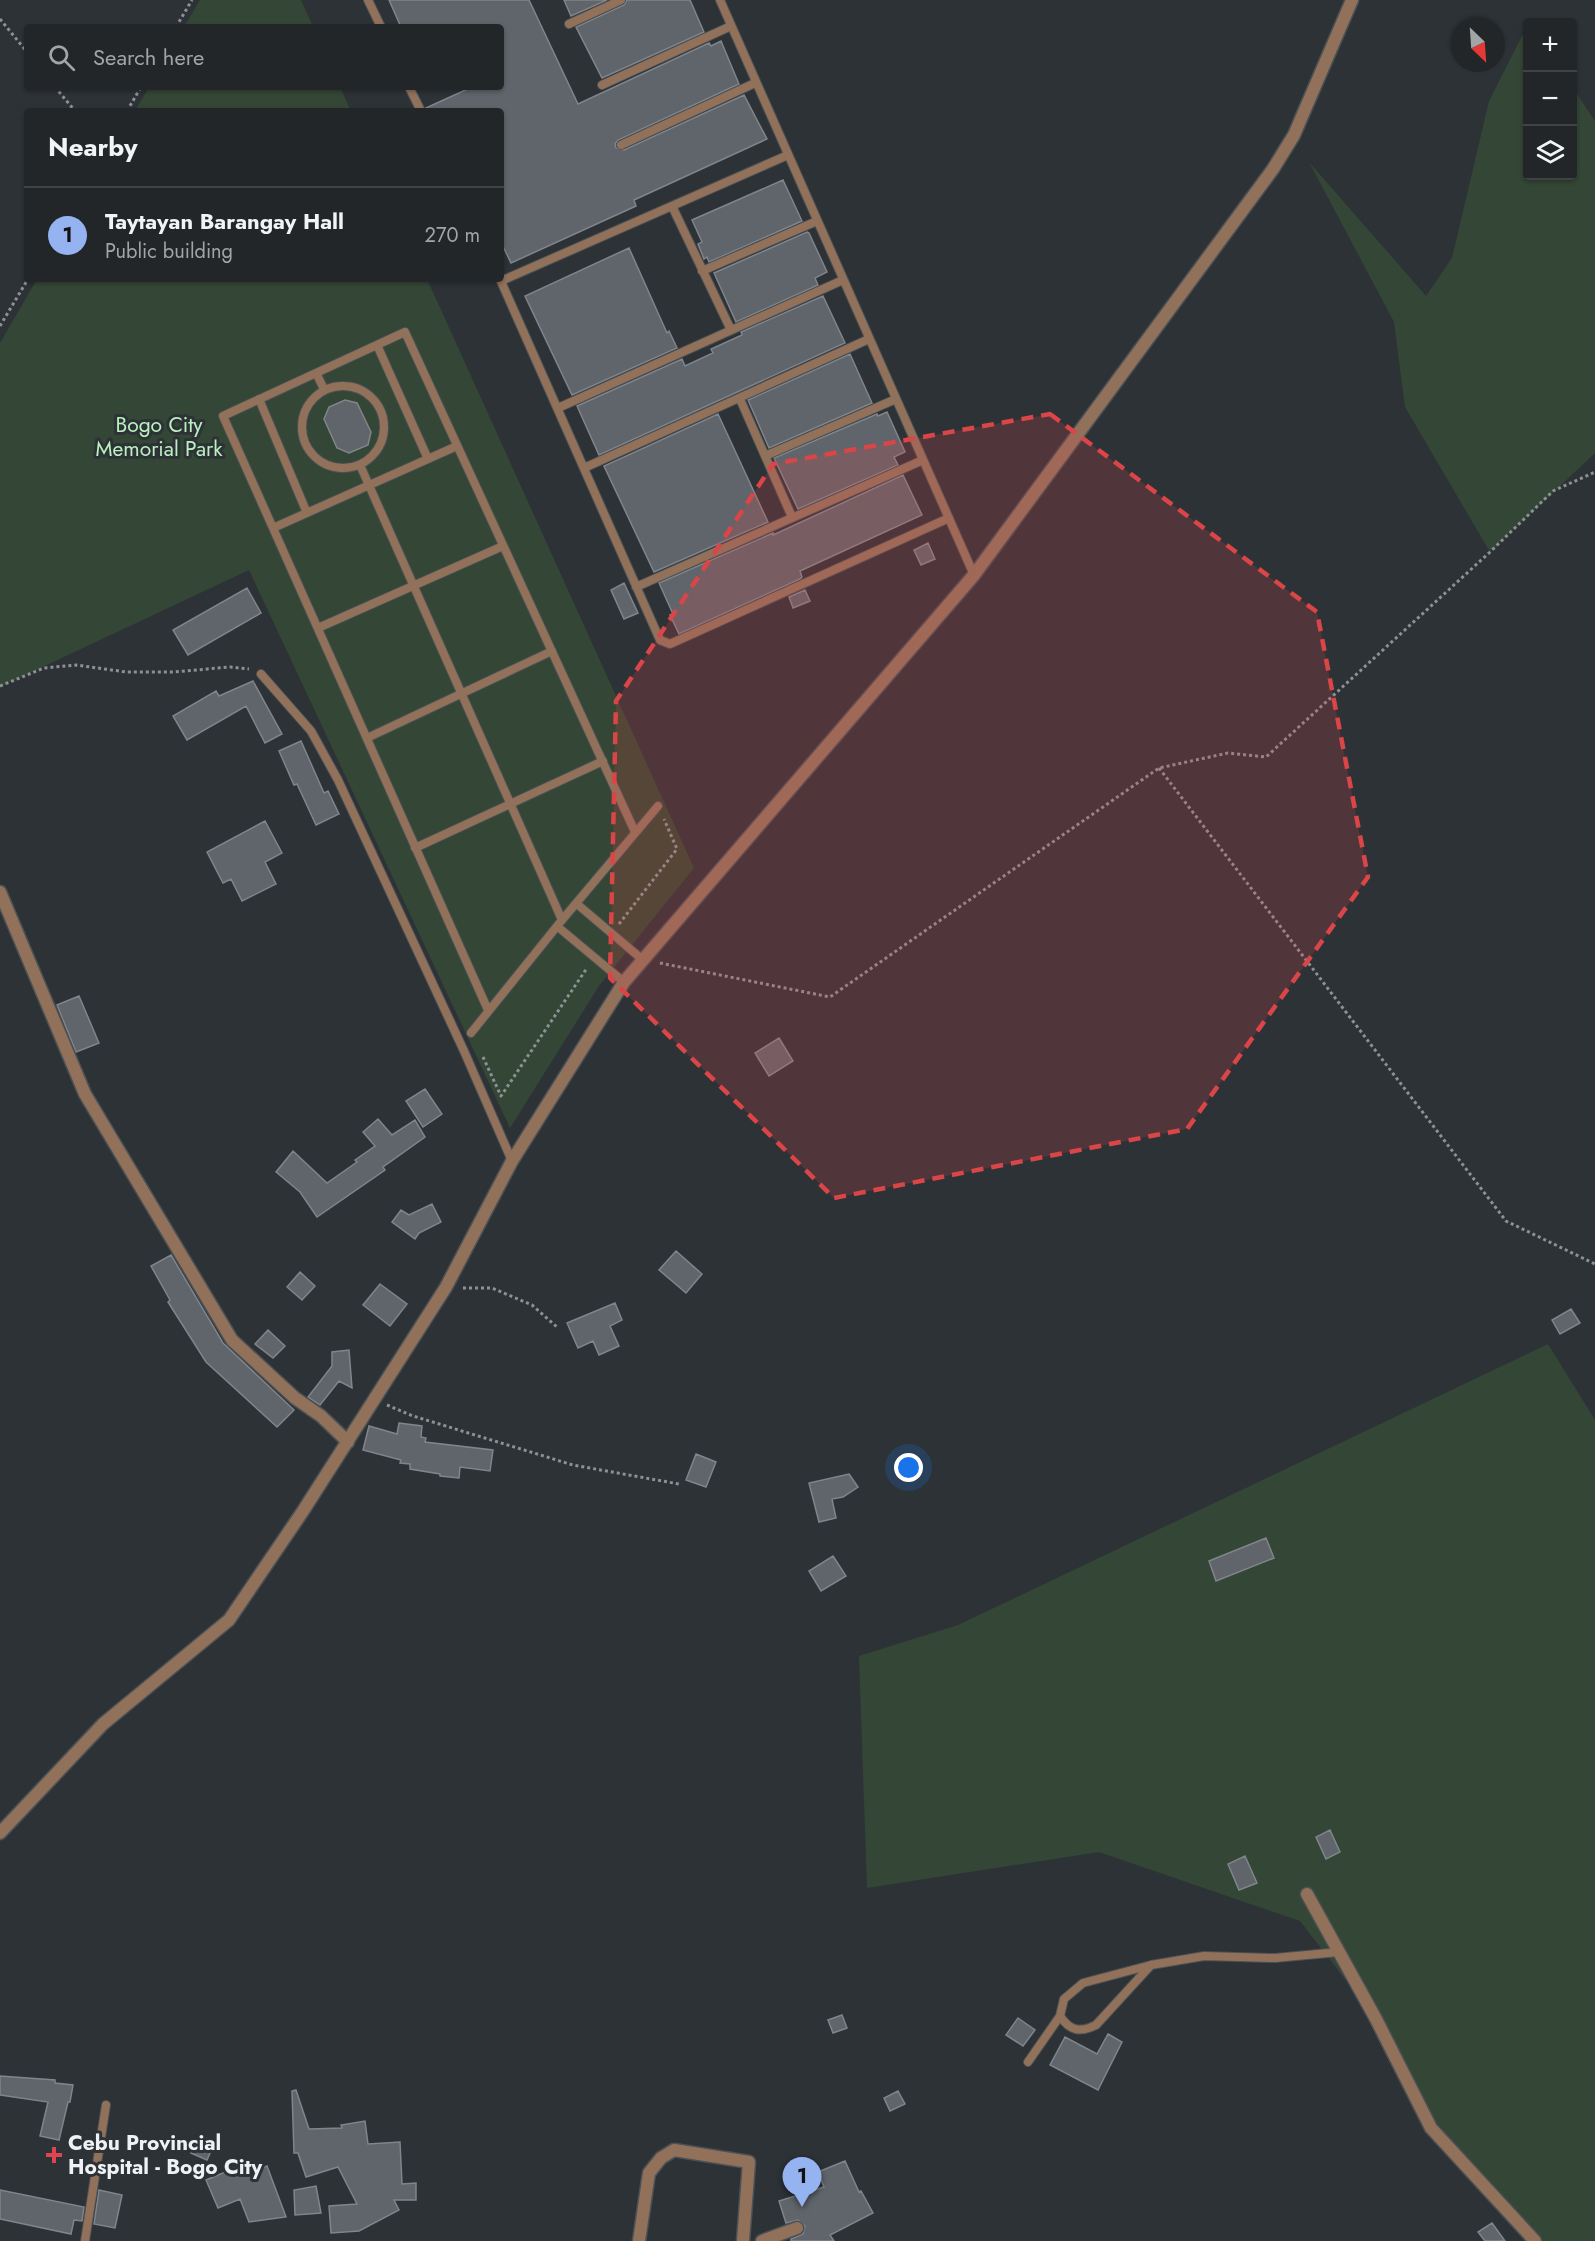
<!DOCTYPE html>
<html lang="en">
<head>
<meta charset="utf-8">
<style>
  body { margin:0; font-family:Jost,sans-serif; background:#2e3235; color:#f1f3f6 }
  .controls { position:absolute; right:18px; top:18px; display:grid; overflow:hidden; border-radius:6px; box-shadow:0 2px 4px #0004 }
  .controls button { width:54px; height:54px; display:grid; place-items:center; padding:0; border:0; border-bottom:2px solid #3f4346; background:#222629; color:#f1f3f6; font:30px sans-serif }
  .compass { position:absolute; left:1451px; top:18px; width:54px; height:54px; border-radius:50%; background:#222629; box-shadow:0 2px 4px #0004; rotate:155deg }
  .you { position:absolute; left:909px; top:1468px; width:21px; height:21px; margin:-15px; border:4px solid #fff; border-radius:50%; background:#1a73e8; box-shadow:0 0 0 9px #1a73e833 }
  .badge { display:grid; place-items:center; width:39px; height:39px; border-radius:50%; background:#95b2f1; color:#111; font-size:20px; font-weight:700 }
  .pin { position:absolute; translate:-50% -50px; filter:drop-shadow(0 2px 3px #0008) }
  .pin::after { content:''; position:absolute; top:32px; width:21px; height:18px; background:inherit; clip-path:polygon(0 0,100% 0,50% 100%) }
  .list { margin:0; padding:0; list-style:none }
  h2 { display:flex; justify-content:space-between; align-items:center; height:78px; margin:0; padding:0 24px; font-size:26px }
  h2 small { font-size:20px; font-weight:400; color:#a2a5a8 }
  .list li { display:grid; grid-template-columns:39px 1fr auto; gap:18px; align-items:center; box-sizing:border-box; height:96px; padding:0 24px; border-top:2px solid #3f4346 }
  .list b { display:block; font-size:22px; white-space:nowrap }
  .list p { margin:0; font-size:20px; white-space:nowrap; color:#a2a5a8 }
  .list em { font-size:20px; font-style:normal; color:#a2a5a8 }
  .icon { flex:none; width:33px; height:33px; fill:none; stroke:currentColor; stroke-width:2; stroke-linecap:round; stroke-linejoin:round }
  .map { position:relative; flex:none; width:1595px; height:2241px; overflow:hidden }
  .search { position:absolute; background:#222629; box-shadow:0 2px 4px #0004; left:24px; top:24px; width:480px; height:66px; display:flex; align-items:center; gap:15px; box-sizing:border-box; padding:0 21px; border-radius:6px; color:#a2a5a8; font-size:22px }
  .panel { position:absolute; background:#222629; box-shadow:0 2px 4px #0004; left:24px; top:108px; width:480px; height:174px; border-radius:6px }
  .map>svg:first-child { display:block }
</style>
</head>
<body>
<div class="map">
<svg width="1595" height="2241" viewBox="0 0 1595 2241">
  <rect width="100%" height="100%" fill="#2d3237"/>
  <path fill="#344635" d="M200,0H301L313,27H184Z
    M1527,26L1528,176H1572L1573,88L1595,121V453L1490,552L1405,407L1394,322L1309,162L1426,296L1452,258L1489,101Z
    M149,87H340L351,111H135Z
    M37,279H427L694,868L599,986L510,1128L249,570L0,687V343Z
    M1548,1344L1595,1420V2241H1542L1446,2144L1382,2027L1300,1921L1099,1852L867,1888L859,1656L958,1625Z"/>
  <path fill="#5f656b" stroke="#7f858b" stroke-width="1.5" d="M389,0H529L578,104L709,43L711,46L721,41L739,84L618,140L615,144L616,148L624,150L744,95L767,139L634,200L636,206L511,263L501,242V111H427L426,108L472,87H501V27H401Z
    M564,0H607L571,16Z
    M627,0H690L704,32L602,78L576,27L624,5Z
    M783,180L802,221L709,262L707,257L704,259L698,244L702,242L692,220Z
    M807,232L809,233L827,272L815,278L818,285L736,322L714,273Z
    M629,248L667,333L669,331L677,348L572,395L525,296Z
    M823,296L845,343L599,455L577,406L682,359L685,366L713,353L711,349L742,335L741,332Z
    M850,354L872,403L769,448L748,400Z
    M345,400L357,403L371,432L368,445L349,453L337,448L324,419L329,407Z
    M887,412L905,452L894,457L898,465L798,509L774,458L877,414L878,416Z
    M718,414L768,522L654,572L604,466Z
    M903,475L922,515L800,571L802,577L800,579L679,634L670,615L673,614L659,583L773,533V535Z
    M928,543L935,559L921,565L914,550Z
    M624,583L638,613L624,619L611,590Z
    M247,588L261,613L188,655L173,630Z
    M805,590L810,601L793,608L789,597Z
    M253,681L282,734L265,743L246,706L187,740L173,716L216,691L219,696Z
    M301,741L324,793L328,791L339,814L316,825L297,784L294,785L279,751Z
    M265,821L282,853L265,862L276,884L242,901L231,879L223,883L207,852Z
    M79,996L99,1043L76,1052L57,1005Z
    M779,1038L793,1061L769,1076L755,1053Z
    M425,1089L442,1114L423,1127L406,1101Z
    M378,1119L392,1135L415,1120L425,1137L383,1167L385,1170L317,1217L300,1192L276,1172L293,1151L327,1183L357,1162L355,1160L375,1146L363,1132Z
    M432,1204L441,1222L419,1233L415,1239L392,1222L401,1210L409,1215Z
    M676,1251L702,1274L686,1293L659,1270Z
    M171,1255L223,1343L294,1410L277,1427L206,1362L168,1302L170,1300L151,1266Z
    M300,1272L315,1286L302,1300L287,1287Z
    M380,1284L407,1304L390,1326L363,1305Z
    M615,1303L622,1320L610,1326L619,1346L599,1355L593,1341L578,1348L567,1323Z
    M1571,1309L1580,1323L1560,1334L1552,1320Z
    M268,1330L285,1346L273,1358L255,1344Z
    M349,1350L352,1388L339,1381L320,1405L308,1397L332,1366V1352Z
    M399,1423L422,1426L421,1437L426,1438L425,1442L493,1450L490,1471L460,1467L459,1478L440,1476V1474L410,1469V1464L400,1463L401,1460L363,1450L369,1426L397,1434Z
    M696,1454L716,1462L706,1487L686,1480Z
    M849,1474L858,1487L843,1497L832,1499L836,1518L819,1522L809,1483Z
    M1266,1538L1274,1558L1216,1581L1209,1561Z
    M833,1556L846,1576L821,1591L809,1571Z
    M1330,1830L1340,1852L1326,1859L1316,1837Z
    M1245,1856L1257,1883L1239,1890L1228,1864Z
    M842,2015L847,2028L833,2033L828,2020Z
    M1018,2018L1035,2030L1023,2046L1006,2035Z
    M1108,2034L1122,2042L1098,2090L1050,2065L1065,2037L1097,2054Z
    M0,2076L55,2080V2083L73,2085L70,2102H68L59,2140L40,2136L48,2102L0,2095Z
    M296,2090L309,2129L342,2128L341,2125L365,2121L368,2144L400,2142L402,2184L416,2183V2200H394L399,2210L359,2231L331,2233L329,2206L357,2204L338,2167L306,2177L298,2153H294L292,2091Z
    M898,2091L905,2104L890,2111L884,2098Z
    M199,2135L215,2142L207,2160L191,2153Z
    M845,2161L859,2192L861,2191L873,2213L830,2235L834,2241H791V2239L803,2234L805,2226L798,2220L786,2223L779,2201L824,2187L818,2172Z
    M240,2166L243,2175L267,2166L286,2217L249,2222L240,2199L218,2208L206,2180Z
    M316,2186L321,2213L295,2215L294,2190Z
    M0,2190L84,2207L82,2221L74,2220L71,2234L0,2219Z
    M99,2190L122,2195L115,2228L94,2224Z
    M1492,2223L1505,2241H1485L1478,2232Z"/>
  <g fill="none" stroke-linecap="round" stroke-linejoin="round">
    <g stroke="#4c5155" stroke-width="10">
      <path id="lane" d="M368,0L381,27
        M720,0L974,575
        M569,24L621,0
        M602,85L731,26
        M409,87L421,111
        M621,145L755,83
        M672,206L731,330
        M702,271L817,221
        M500,279L660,640L670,644L949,518
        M501,281L788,155
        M377,345L428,459
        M316,373L324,389
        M302 427a41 41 0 1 1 82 0a41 41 0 1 1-82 0Z
        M259,399L307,513
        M740,399L792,517
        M558,408L843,280
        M765,456L896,399
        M360,465L562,920
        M584,468L869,339
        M273,528L457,446
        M636,587L923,460
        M318,628L503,546
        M261,674L311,731L338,780L464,1051L512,1161
        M367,738L552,651
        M415,848L603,761
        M577,904L643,960
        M558,927L624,982
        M488,1010L223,416L405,332L635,832
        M471,1033L562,920L658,806
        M1151,1965L1096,2025C1080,2033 1070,2031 1060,2016L1064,1999L1083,1983L1151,1965L1204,1956L1275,1958L1339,1952
        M1028,2062L1060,2016
        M85,2241L106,2105"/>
    </g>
    <g stroke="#4c5155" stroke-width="15">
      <path id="street" d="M0,892L85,1094L232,1340L295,1398L321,1416L348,1442
        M0,1833L103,1724L229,1620L303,1511L446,1287L512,1161L624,982L974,575L1273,169L1294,135L1352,0
        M1307,1894L1376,2019L1431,2128L1535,2241
        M639,2241L649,2173L661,2158L674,2150L749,2162L743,2241
        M762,2241L797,2228"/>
    </g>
    <path stroke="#8d9195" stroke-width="3" stroke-dasharray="3 3" stroke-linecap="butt" d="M0,19L27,52
      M176,27L192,0
      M55,87L75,111
      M127,111L141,87
      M0,326L28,279
      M0,686L44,668L76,665L126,672H173L230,667L249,669
      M1159,768L1506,1221L1595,1264
      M619,924L677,849L664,819
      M660,963L830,997L1159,768L1228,753L1266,757L1490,552L1553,491L1595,472
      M483,1057L501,1096L587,968
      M463,1288H492L532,1305L557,1327
      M387,1405L413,1416L573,1465L679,1484"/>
    <use href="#lane" stroke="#92715a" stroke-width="8"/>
    <use href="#street" stroke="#92715a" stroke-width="12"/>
  </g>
  <path fill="#da4647" fill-opacity="0.2" stroke="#da4647" stroke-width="4.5" stroke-dasharray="12 8" stroke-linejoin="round" d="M1050,414L1317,612L1368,877L1187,1129L834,1198L610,978L616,701L773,464Z"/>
  <path fill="#e0444e" stroke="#2d3237" stroke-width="2" d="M51 2146h6v6h6v6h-6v6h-6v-6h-6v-6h6z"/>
  <g text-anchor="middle" stroke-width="6" stroke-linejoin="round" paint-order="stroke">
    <g font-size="21" fill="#bbf1be" stroke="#2d3237">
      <text x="159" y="432">Bogo City<tspan x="159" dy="24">Memorial Park</tspan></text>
    </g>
    <g font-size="21" font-weight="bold" fill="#eef2f5" stroke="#2d3237" text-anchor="start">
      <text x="68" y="2150">Cebu Provincial<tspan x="68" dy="24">Hospital - Bogo City</tspan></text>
    </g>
  </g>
</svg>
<div class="controls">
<button>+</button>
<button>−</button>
<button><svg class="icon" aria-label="layers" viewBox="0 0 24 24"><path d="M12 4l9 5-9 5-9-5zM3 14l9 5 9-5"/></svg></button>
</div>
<svg class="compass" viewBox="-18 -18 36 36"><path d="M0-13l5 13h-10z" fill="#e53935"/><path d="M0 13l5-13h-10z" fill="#a2a5a8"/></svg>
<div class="you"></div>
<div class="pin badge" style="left:802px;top:2207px">1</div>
<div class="search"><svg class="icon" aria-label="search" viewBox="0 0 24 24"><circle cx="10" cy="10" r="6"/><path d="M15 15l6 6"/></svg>Search here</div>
<section class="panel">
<h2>Nearby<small></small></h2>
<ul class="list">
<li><span class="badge">1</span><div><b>Taytayan Barangay Hall</b><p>Public building</p></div><em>270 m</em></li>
</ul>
</section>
</div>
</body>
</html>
